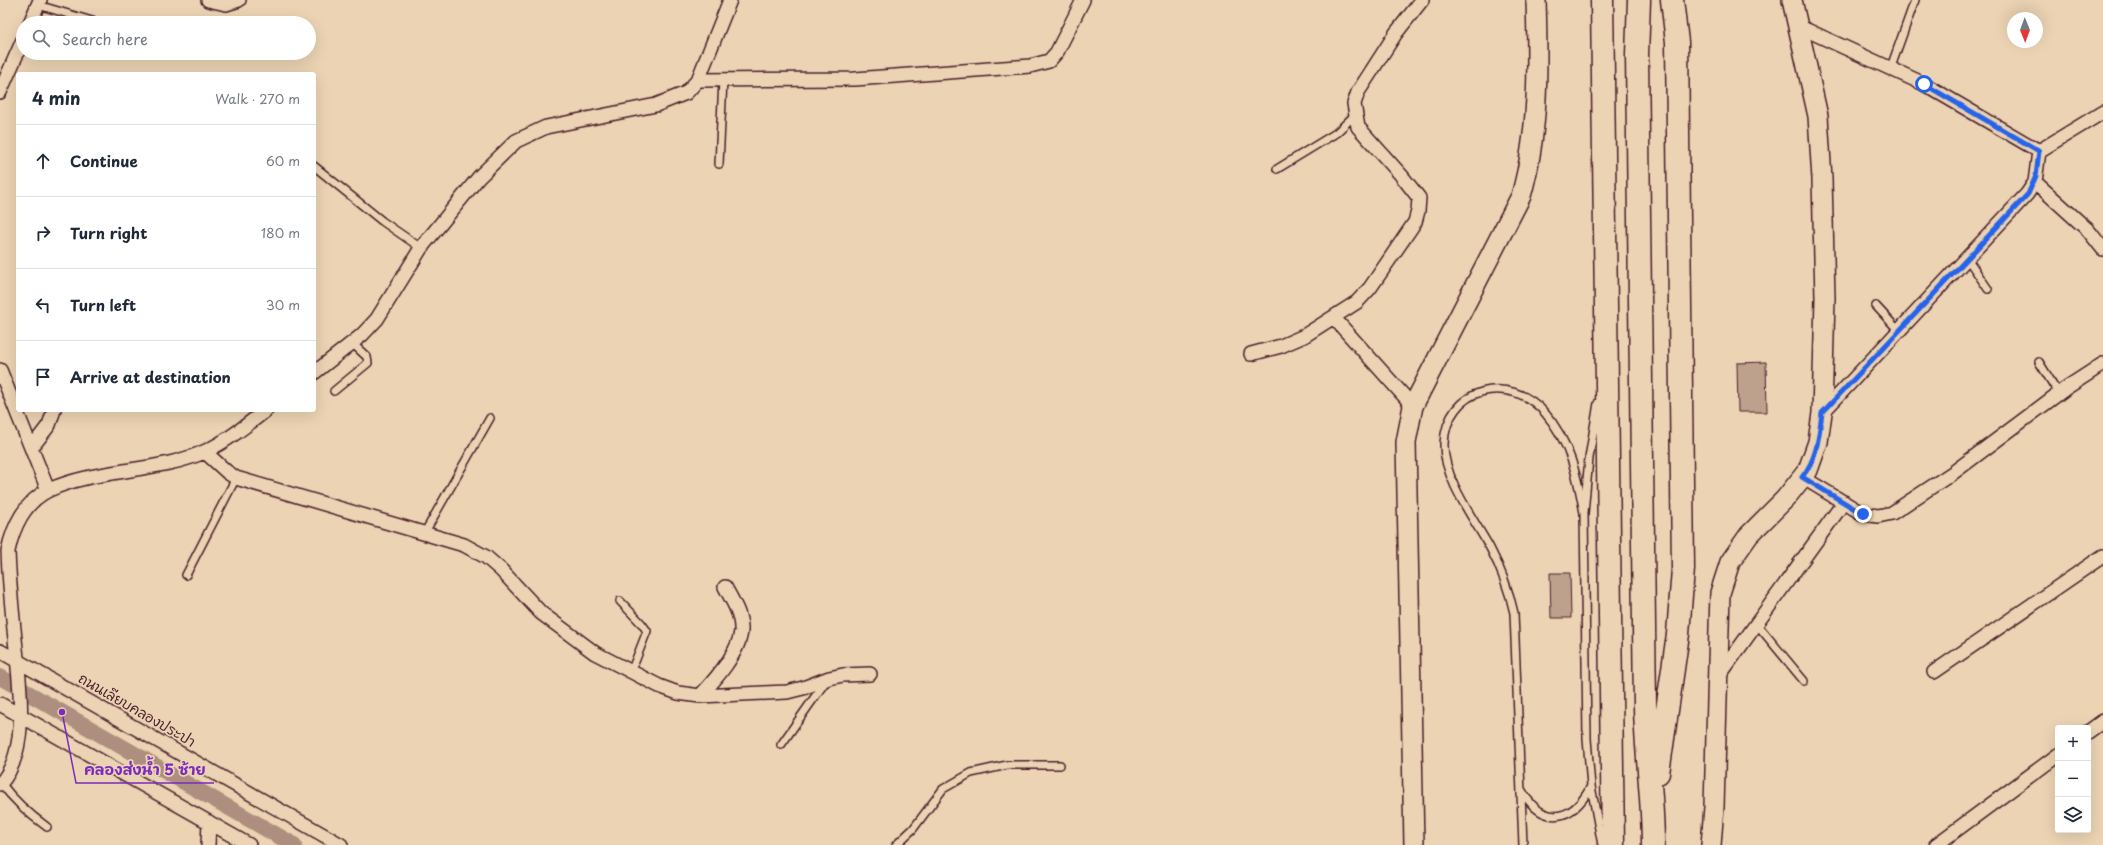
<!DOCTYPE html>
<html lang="en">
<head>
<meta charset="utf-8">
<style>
  body { margin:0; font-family:"Playpen Sans","Playpen Sans Thai",sans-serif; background:#f2f2f3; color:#1f2937 }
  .controls { position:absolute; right:12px; bottom:12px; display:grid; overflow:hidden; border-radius:4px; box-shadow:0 4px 16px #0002 }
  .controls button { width:36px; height:36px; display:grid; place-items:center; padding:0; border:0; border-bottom:1px solid #e0e1e3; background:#fff; color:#1f2937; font:20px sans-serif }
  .compass { position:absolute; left:2007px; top:12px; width:36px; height:36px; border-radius:50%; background:#fff; box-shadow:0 4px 16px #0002; rotate:179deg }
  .stop { position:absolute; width:12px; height:12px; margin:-9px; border:3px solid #2563eb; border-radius:50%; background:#fff }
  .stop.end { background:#2563eb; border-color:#fff; box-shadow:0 1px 4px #0008 }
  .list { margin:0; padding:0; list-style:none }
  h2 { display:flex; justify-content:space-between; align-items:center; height:52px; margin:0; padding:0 16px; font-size:17px }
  h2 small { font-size:13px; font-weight:400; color:#747a83 }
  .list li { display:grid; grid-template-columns:26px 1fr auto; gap:12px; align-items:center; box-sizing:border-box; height:72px; padding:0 16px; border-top:1px solid #e0e1e3 }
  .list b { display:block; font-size:15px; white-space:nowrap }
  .list em { font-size:13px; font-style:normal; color:#747a83 }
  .icon { flex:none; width:22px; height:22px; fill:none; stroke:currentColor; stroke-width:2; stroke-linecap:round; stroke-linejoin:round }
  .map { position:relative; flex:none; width:2103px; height:845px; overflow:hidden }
  .search { position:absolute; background:#fff; box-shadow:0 4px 16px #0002; left:16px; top:16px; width:300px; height:44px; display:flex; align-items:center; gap:10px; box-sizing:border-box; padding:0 14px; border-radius:22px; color:#747a83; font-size:15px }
  .panel { position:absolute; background:#fff; box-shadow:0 4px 16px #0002; left:16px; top:72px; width:300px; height:340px; border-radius:4px }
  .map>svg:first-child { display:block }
</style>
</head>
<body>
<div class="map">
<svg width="2103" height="845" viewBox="0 0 2103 845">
  <rect width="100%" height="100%" fill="#ebd3b3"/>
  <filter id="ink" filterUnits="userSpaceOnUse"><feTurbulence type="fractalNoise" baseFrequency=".025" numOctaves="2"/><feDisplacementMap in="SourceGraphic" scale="8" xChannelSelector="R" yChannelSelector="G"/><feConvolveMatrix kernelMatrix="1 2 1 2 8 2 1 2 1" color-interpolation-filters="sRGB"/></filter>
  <g filter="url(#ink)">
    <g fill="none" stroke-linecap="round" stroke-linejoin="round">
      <path stroke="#ae8e7f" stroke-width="16" d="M0,677L294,845"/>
    </g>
    <path fill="#bea18d" stroke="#4a1f2b" d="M1766,362L1767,412H1738L1737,363Z
      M1550,573H1570L1571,618H1551Z"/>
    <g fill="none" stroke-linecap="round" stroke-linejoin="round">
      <g stroke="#4a1f2b" stroke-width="10">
        <path id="lane" d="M38,5L99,23
          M1891,67L1915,0
          M719,164L723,80
          M314,166L382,221L421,248
          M1277,169L1336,133L1355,115
          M1967,258L1988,289
          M1876,306L1899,331
          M2039,362L2059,394
          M334,391L368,363L367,357L352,343
          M1598,403L1589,458L1584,513L1587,739L1591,786L1602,845
          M425,532L490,418
          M186,575L236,478
          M620,601L642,624L647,631L631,672
          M1756,623L1804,681
          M781,745L826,681
          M1,783C14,801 29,814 47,827
          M1521,789C1542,827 1572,823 1591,786
          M896,845L913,829L943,789L971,773L1007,765H1060
          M1523,845L1514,613C1509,590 1501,569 1490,548C1474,519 1443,478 1444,444C1446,387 1510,372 1545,413C1570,442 1577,475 1584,513"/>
      </g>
      <g stroke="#4a1f2b" stroke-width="16">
        <path id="street" d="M208,0L226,4L239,0
          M30,23L40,0
          M1798,26L1924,84L2039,151
          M698,80L855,79L1030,66L1049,61L1057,52L1083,0
          M0,92L23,40
          M2039,151L2103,112
          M2035,182L2088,230L2103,249
          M1334,318L1413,406
          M1251,354L1281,346L1304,336L1357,302L1370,288L1415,222L1418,211L1419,198L1401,175L1358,127L1354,104L1358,92L1396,33L1422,0
          M0,370L48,490
          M314,373L362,335L377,319L421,248L479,177L516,141L546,127L656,105L686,93L698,80L730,0
          M1822,413L2027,194L2035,182L2039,151
          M32,447L49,425L54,410
          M205,452L227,472L236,478L464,545L486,557L501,570L541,613L595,653L659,686L678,693L700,696C715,680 739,653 741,631C742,615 732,600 725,587
          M1802,477L1863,514L1878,516L1892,513L1954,472L2066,388L2103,364
          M0,651L341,845
          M1934,672L2103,556
          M1719,676L1844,502
          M700,696L787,692L803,688L829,678L843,675L870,674
          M0,704L249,845
          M2088,732L2103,721
          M0,784C31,751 19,680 15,639C12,610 9,581 8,551C13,527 25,501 49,490C96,468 159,473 206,451C227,441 247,425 266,410
          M208,845L209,822
          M1936,845L2058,755"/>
      </g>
      <g stroke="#4a1f2b" stroke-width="22">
        <path id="secondary" d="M1414,845L1406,442L1413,406L1521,196C1539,133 1538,65 1536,0
          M1711,845L1714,807L1720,593L1730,562L1749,535L1785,499L1808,470L1818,442L1822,413L1825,298L1822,179L1818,116L1792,0"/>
      </g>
      <g stroke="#4a1f2b" stroke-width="25">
        <path id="highway" d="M1602,0L1613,845
          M1639,0L1637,55L1645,707C1646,753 1653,799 1653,845
          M1658,773L1678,634L1683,569L1677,42L1672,0"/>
      </g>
      <use href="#lane" stroke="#ebd3b3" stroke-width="7"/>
      <use href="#street" stroke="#ebd3b3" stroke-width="13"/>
      <use href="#secondary" stroke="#ebd3b3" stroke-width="19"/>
      <use href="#highway" stroke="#ebd3b3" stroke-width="22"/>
    </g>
  </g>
  <g fill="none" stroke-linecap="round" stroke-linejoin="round" filter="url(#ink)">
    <path stroke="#2563eb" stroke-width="5" d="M1863,514L1802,477C1817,459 1819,436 1822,413L2028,194L2036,176L2039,151L1924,84"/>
  </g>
  <g text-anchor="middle" stroke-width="3.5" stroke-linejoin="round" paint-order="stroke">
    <g font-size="14" fill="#4a1f2b" stroke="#ebd3b3">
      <text transform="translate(137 710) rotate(30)" y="5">ถนนเลียบคลองประปา</text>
    </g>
  </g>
  <path fill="none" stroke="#7b2cbf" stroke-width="1.5" d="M62 712L76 783H214"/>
  <circle fill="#7b2cbf" stroke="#ebd3b3" stroke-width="1.5" cx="62" cy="712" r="4"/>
  <g font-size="15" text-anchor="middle" font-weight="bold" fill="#7b2cbf" stroke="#ebd3b3" stroke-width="3.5" stroke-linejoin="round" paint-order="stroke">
    <text x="145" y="775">คลองส่งน้ำ 5 ซ้าย</text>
  </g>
</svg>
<div class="controls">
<button>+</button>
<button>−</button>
<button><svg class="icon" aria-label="layers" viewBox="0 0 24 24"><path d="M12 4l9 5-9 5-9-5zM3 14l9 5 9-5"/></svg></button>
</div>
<svg class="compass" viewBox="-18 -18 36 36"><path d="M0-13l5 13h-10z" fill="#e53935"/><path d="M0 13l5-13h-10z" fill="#747a83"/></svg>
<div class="stop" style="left:1924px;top:84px"></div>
<div class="stop end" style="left:1863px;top:514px"></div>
<div class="search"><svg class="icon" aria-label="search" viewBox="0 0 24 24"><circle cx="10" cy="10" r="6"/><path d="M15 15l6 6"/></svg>Search here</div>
<section class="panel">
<h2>4 min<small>Walk · 270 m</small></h2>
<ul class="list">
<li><svg class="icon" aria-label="ahead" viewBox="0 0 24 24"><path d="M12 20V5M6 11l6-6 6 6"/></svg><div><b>Continue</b></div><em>60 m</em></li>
<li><svg class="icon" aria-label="right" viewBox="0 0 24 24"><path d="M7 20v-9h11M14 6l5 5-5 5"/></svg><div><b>Turn right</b></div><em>180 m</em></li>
<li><svg class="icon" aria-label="left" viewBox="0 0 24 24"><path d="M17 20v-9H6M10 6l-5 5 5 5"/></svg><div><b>Turn left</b></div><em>30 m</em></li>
<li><svg class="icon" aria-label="arrive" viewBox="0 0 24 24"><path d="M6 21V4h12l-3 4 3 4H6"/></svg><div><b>Arrive at destination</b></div></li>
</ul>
</section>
</div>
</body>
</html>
